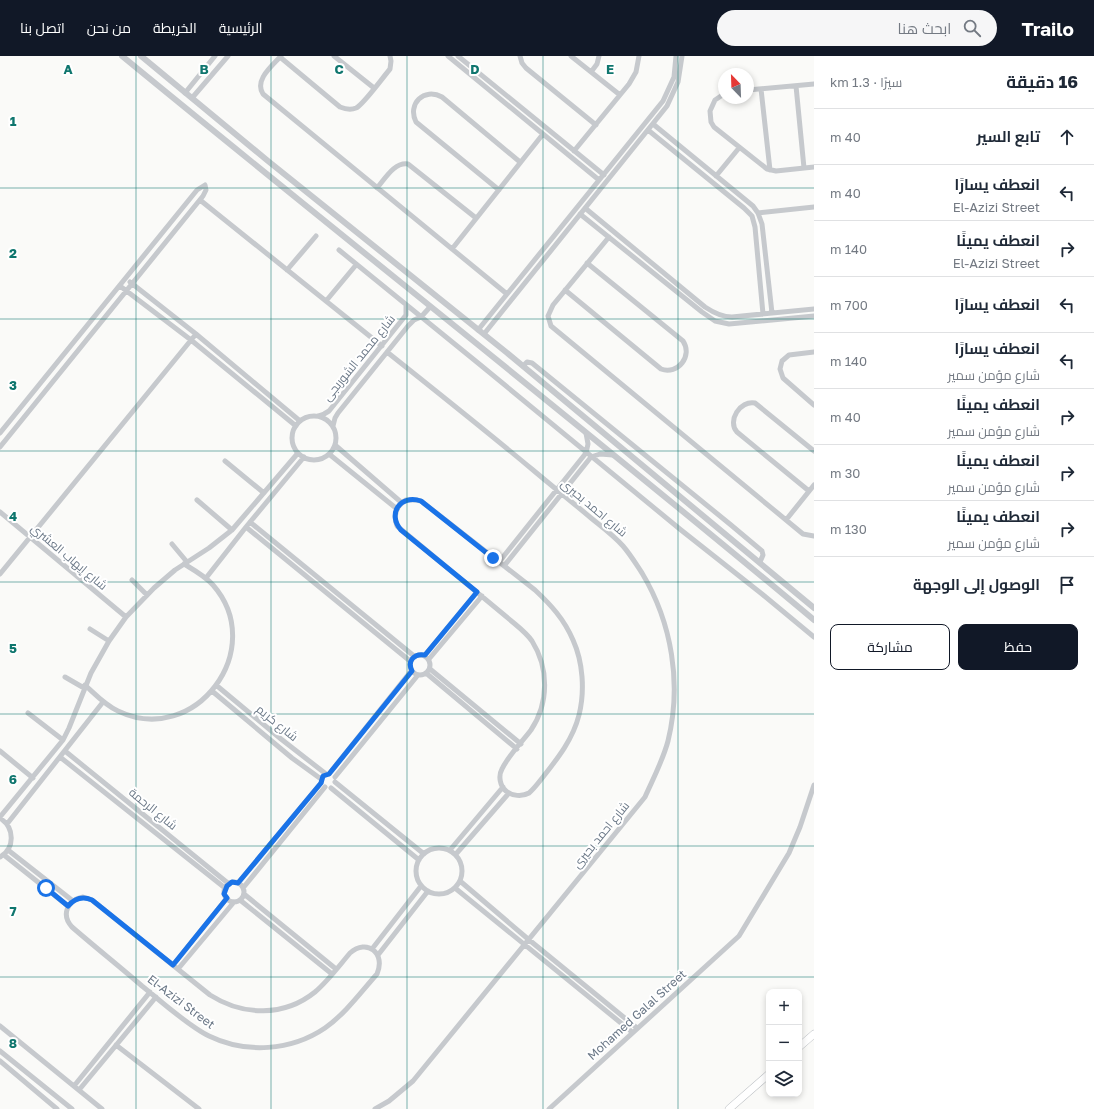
<!DOCTYPE html>
<html lang="ar">
<head>
<meta charset="utf-8">
<style>
  body { margin:0; font-family:"Golos Text",Cairo,sans-serif; background:#f6f6f7; color:#1f2937; direction:rtl }
  .controls { position:absolute; right:12px; bottom:12px; display:grid; overflow:hidden; border-radius:8px; box-shadow:0 2px 6px #0003 }
  .controls button { width:36px; height:36px; display:grid; place-items:center; padding:0; border:0; border-bottom:1px solid #e0e1e3; background:#fff; color:#1f2937; font:20px sans-serif }
  .compass { position:absolute; left:718px; top:12px; width:36px; height:36px; border-radius:50%; background:#fff; box-shadow:0 2px 6px #0003; rotate:337deg }
  .stop { position:absolute; width:12px; height:12px; margin:-9px; border:3px solid #1a73e8; border-radius:50%; background:#fff }
  .stop.end { background:#1a73e8; border-color:#fff; box-shadow:0 1px 4px #0008 }
  .list { margin:0; padding:0; list-style:none }
  h2 { display:flex; justify-content:space-between; align-items:center; height:52px; margin:0; padding:0 16px; font-size:17px }
  h2 small { font-size:13px; font-weight:400; color:#747a83 }
  .list li { display:grid; grid-template-columns:26px 1fr auto; gap:12px; align-items:center; box-sizing:border-box; height:56px; padding:0 16px; border-top:1px solid #e0e1e3 }
  .list b { display:block; font-size:15px; white-space:nowrap }
  .list p { margin:0; font-size:13px; white-space:nowrap; color:#747a83 }
  .list em { font-size:13px; font-style:normal; color:#747a83 }
  .actions { display:flex; gap:8px; padding:12px 16px }
  .actions a { flex:1; padding:9px 0; border:1px solid #111827; border-radius:8px; text-align:center; font-size:14px; color:#111827 }
  .actions .main { background:#111827; color:#fff }
  .icon { flex:none; width:22px; height:22px; fill:none; stroke:currentColor; stroke-width:2; stroke-linecap:round; stroke-linejoin:round }
  .map { position:relative; flex:none; width:814px; height:1053px; overflow:hidden; direction:ltr }
  header { display:flex; align-items:center; gap:24px; box-sizing:border-box; height:56px; padding:0 20px; background:#111827; color:#fff }
  header strong { font-size:19px }
  nav { display:flex; gap:22px; margin-inline-start:auto; font-size:14px }
  .search { width:280px; height:36px; background:#f6f6f7; display:flex; align-items:center; gap:10px; box-sizing:border-box; padding:0 14px; border-radius:22px; color:#747a83; font-size:15px }
  main { display:flex }
  aside { flex:1; background:#fff }
  .map>svg:first-child { display:block }
</style>
</head>
<body>
<header>
<strong>Trailo</strong>
<div class="search"><svg class="icon" aria-label="search" viewBox="0 0 24 24"><circle cx="10" cy="10" r="6"/><path d="M15 15l6 6"/></svg>ابحث هنا</div>
<nav><a>الرئيسية</a><a>الخريطة</a><a>من نحن</a><a>اتصل بنا</a></nav>
</header>
<main>
<aside>
<h2>16 دقيقة<small>سيرًا · 1.3 km</small></h2>
<ul class="list">
<li><svg class="icon" aria-label="ahead" viewBox="0 0 24 24"><path d="M12 20V5M6 11l6-6 6 6"/></svg><div><b>تابع السير</b></div><em>40 m</em></li>
<li><svg class="icon" aria-label="left" viewBox="0 0 24 24"><path d="M17 20v-9H6M10 6l-5 5 5 5"/></svg><div><b>انعطف يسارًا</b><p>El-Azizi Street</p></div><em>40 m</em></li>
<li><svg class="icon" aria-label="right" viewBox="0 0 24 24"><path d="M7 20v-9h11M14 6l5 5-5 5"/></svg><div><b>انعطف يمينًا</b><p>El-Azizi Street</p></div><em>140 m</em></li>
<li><svg class="icon" aria-label="left" viewBox="0 0 24 24"><path d="M17 20v-9H6M10 6l-5 5 5 5"/></svg><div><b>انعطف يسارًا</b></div><em>700 m</em></li>
<li><svg class="icon" aria-label="left" viewBox="0 0 24 24"><path d="M17 20v-9H6M10 6l-5 5 5 5"/></svg><div><b>انعطف يسارًا</b><p>شارع مؤمن سمير</p></div><em>140 m</em></li>
<li><svg class="icon" aria-label="right" viewBox="0 0 24 24"><path d="M7 20v-9h11M14 6l5 5-5 5"/></svg><div><b>انعطف يمينًا</b><p>شارع مؤمن سمير</p></div><em>40 m</em></li>
<li><svg class="icon" aria-label="right" viewBox="0 0 24 24"><path d="M7 20v-9h11M14 6l5 5-5 5"/></svg><div><b>انعطف يمينًا</b><p>شارع مؤمن سمير</p></div><em>30 m</em></li>
<li><svg class="icon" aria-label="right" viewBox="0 0 24 24"><path d="M7 20v-9h11M14 6l5 5-5 5"/></svg><div><b>انعطف يمينًا</b><p>شارع مؤمن سمير</p></div><em>130 m</em></li>
<li><svg class="icon" aria-label="arrive" viewBox="0 0 24 24"><path d="M6 21V4h12l-3 4 3 4H6"/></svg><div><b>الوصول إلى الوجهة</b></div></li>
</ul>
<div class="actions"><a class="main">حفظ</a><a>مشاركة</a></div>
</aside>
<div class="map">
<svg width="814" height="1053" viewBox="0 0 814 1053">
  <rect width="100%" height="100%" fill="#fafaf8"/>
  <g fill="none" stroke-linecap="round" stroke-linejoin="round">
    <g stroke="#b9bdc1" stroke-width="8">
      <path id="secondary" d="M799,991L814,978
        M729,1053L769,1018"/>
    </g>
    <path stroke="#c6c9cd" stroke-width="5" d="M281,0C272,10 254,24 263,38L507,238
      M334,0L374,32
      M448,0L599,124
      M458,0L604,119
      M520,0L522,7L526,12L596,69
      M571,0L620,39
      M280,1L340,51C345,53 351,54 356,52C363,49 384,20 390,13L391,5L390,0
      M591,16L597,8L599,0
      M796,30L804,112
      M761,33L770,114
      M748,34L814,28
      M185,37L215,0
      M724,38L715,44L710,55L711,66L714,71L767,113L776,115L814,111
      M192,42L228,0
      M653,68L753,150L758,157L762,168L772,257
      M648,74L744,152L752,160L755,171L763,258
      M574,95L629,28L636,16L639,0
      M716,120L739,92
      M377,132C385,123 394,106 408,108L476,162
      M499,134L416,66C407,48 424,31 442,41L520,106
      M200,144L382,290
      M585,152L705,251C714,257 722,261 732,261L814,253
      M758,157L814,151
      M580,158L702,256L715,265L729,268L814,260
      M609,181L553,249L548,260L551,270L803,478L814,480
      M452,193L543,78
      M339,194L478,307L681,474L762,538L814,581
      M287,214L316,180
      M130,226L196,278L300,365
      M120,230L191,284L296,370
      M565,234L661,313C678,319 693,300 683,285L587,207
      M326,245L356,209
      M478,274L663,45L674,21L676,0
      M484,278L667,50L678,26L682,0
      M814,296L789,299L782,305L780,313L783,322L814,349
      M523,310L527,306L532,307L731,469L762,495L763,499L760,506
      M318,360L324,358L329,355L402,264L406,259V249
      M292 382a22 22 0 1 1 44 0a22 22 0 1 1-44 0Z
      M333,370L335,362L338,357L408,270L414,264L421,261L430,251
      M0,377L197,134L205,129L206,134L203,140L0,391
      M335,389L402,447
      M329,398L397,453
      M225,405L264,437
      M809,435L737,376C727,365 740,344 755,347L814,395
      M197,444L232,474
      M406,444H416L421,445L535,534C551,549 564,563 573,584C583,606 585,635 579,659C573,683 558,702 543,721C539,726 534,733 529,737C522,741 512,740 506,735C500,730 498,720 502,713C508,700 522,686 531,674C549,647 549,612 532,585C528,579 521,573 515,568L397,470C393,459 396,450 406,444Z
      M0,456L126,561
      M786,464L814,429
      M250,466L414,600
      M246,471L410,605
      M172,488L187,506
      M499,506L586,397L588,388L586,377
      M504,510L591,401L600,398L613,399
      M0,518L196,278
      M206,522L246,471L304,401
      M132,524L147,539
      M90,573L109,585
      M410 609a10 10 0 1 1 20 0a10 10 0 1 1-20 0Z
      M425,599L477,536
      M429,603L482,540
      M430,613L521,688
      M426,617L517,693
      M65,621L84,632
      M85,629C96,639 105,649 118,655C195,692 269,593 213,529C205,520 194,514 184,508
      M216,629L281,683L326,718
      M212,635L292,702L321,723
      M28,657L63,684
      M0,695L33,722
      M65,695L229,828
      M60,701L225,832
      M329,718L411,615
      M335,721L418,619
      M335,726L424,798
      M331,732L419,804
      M0,761L63,684L69,672L91,617L109,585L126,561L154,532L175,514L209,492L232,474L298,397
      M0,762C15,772 15,792 0,801
      M7,768L103,646
      M416 815a23 23 0 1 1 46 0a23 23 0 1 1-46 0Z
      M8,794L73,845
      M450,794L503,731
      M456,798L509,737
      M4,799L68,850
      M460,825L528,883L637,972
      M224 836a10 10 0 1 1 20 0a10 10 0 1 1-20 0Z
      M238,827L321,727
      M243,832L325,731
      M455,832L632,976
      M244,838L336,913
      M83,841L92,844L210,939C243,960 284,961 315,936C328,925 339,910 350,897C367,882 386,897 377,918C361,936 345,958 325,972C291,995 246,998 209,980C188,970 161,945 142,930C119,910 95,891 72,871C61,859 67,844 83,841Z
      M240,844L332,918
      M372,893L421,830
      M378,899L428,835
      M173,909L227,842
      M178,913L234,846
      M0,970L102,1053
      M116,989L199,1053
      M0,995L72,1053
      M0,1005L57,1053
      M74,1030L150,936
      M79,1034L156,941
      M375,1053L389,1045L413,1025L645,741C653,723 663,704 668,685C682,628 672,567 642,517C636,508 630,498 623,490C613,479 602,471 591,462C572,446 552,430 533,414C485,374 436,335 387,296
      M549,1053L739,880L789,797L800,771L814,729"/>
    <path stroke="#c6c9cd" stroke-width="6" d="M122,0C352,189 586,373 814,564
      M141,0L268,105L506,296L814,552"/>
    <use href="#secondary" stroke="#fff" stroke-width="7"/>
  </g>
  <g fill="none" stroke-linecap="round" stroke-linejoin="round">
    <path stroke="#1a73e8" stroke-width="5" d="M46,832L68,850C75,842 83,840 92,844L173,909L227,842L224,838L227,830L232,826L238,827L321,727L323,720L329,718L412,615C407,605 414,597 425,599L477,536L401,474C387,458 400,438 421,445L493,502"/>
  </g>
  <path fill="none" stroke="#0f766e" stroke-width="1" stroke-opacity="0.55" d="M136,0V1053M271,0V1053M407,0V1053M543,0V1053M678,0V1053M0,132H814M0,263H814M0,395H814M0,526H814M0,658H814M0,790H814M0,921H814"/>
  <g text-anchor="middle" stroke-width="4" stroke-linejoin="round" paint-order="stroke">
    <g font-size="12" fill="#6b7887" stroke="#fff">
      <text transform="translate(359 302) rotate(-51)" y="4">شارع محمد الشوربجى</text>
      <text transform="translate(594 452) rotate(40)" y="4">شارع احمد بحيرى</text>
      <text transform="translate(69 501) rotate(40)" y="4">شارع إيهاب العشري</text>
      <text transform="translate(277 667) rotate(39)" y="4">شارع كريم</text>
      <text transform="translate(153 753) rotate(39)" y="4">شارع الرحمة</text>
      <text transform="translate(601 779) rotate(-51)" y="4">شارع احمد بحيرى</text>
      <text transform="translate(181 946) rotate(37)" y="4">El-Azizi Street</text>
      <text transform="translate(637 959) rotate(-42)" y="4">Mohamed Galal Street</text>
    </g>
  </g>
  <g font-size="13" text-anchor="middle" font-weight="bold" fill="#0f766e" stroke="#fff" stroke-width="4" stroke-linejoin="round" paint-order="stroke">
    <text x="68" y="18">A</text>
    <text x="204" y="18">B</text>
    <text x="339" y="18">C</text>
    <text x="475" y="18">D</text>
    <text x="610" y="18">E</text>
    <text x="13" y="70">1</text>
    <text x="13" y="202">2</text>
    <text x="13" y="334">3</text>
    <text x="13" y="465">4</text>
    <text x="13" y="597">5</text>
    <text x="13" y="728">6</text>
    <text x="13" y="860">7</text>
    <text x="13" y="992">8</text>
  </g>
</svg>
<div class="controls">
<button>+</button>
<button>−</button>
<button><svg class="icon" aria-label="layers" viewBox="0 0 24 24"><path d="M12 4l9 5-9 5-9-5zM3 14l9 5 9-5"/></svg></button>
</div>
<svg class="compass" viewBox="-18 -18 36 36"><path d="M0-13l5 13h-10z" fill="#e53935"/><path d="M0 13l5-13h-10z" fill="#747a83"/></svg>
<div class="stop" style="left:46px;top:832px"></div>
<div class="stop end" style="left:493px;top:502px"></div>
</div>
</main>
</body>
</html>
